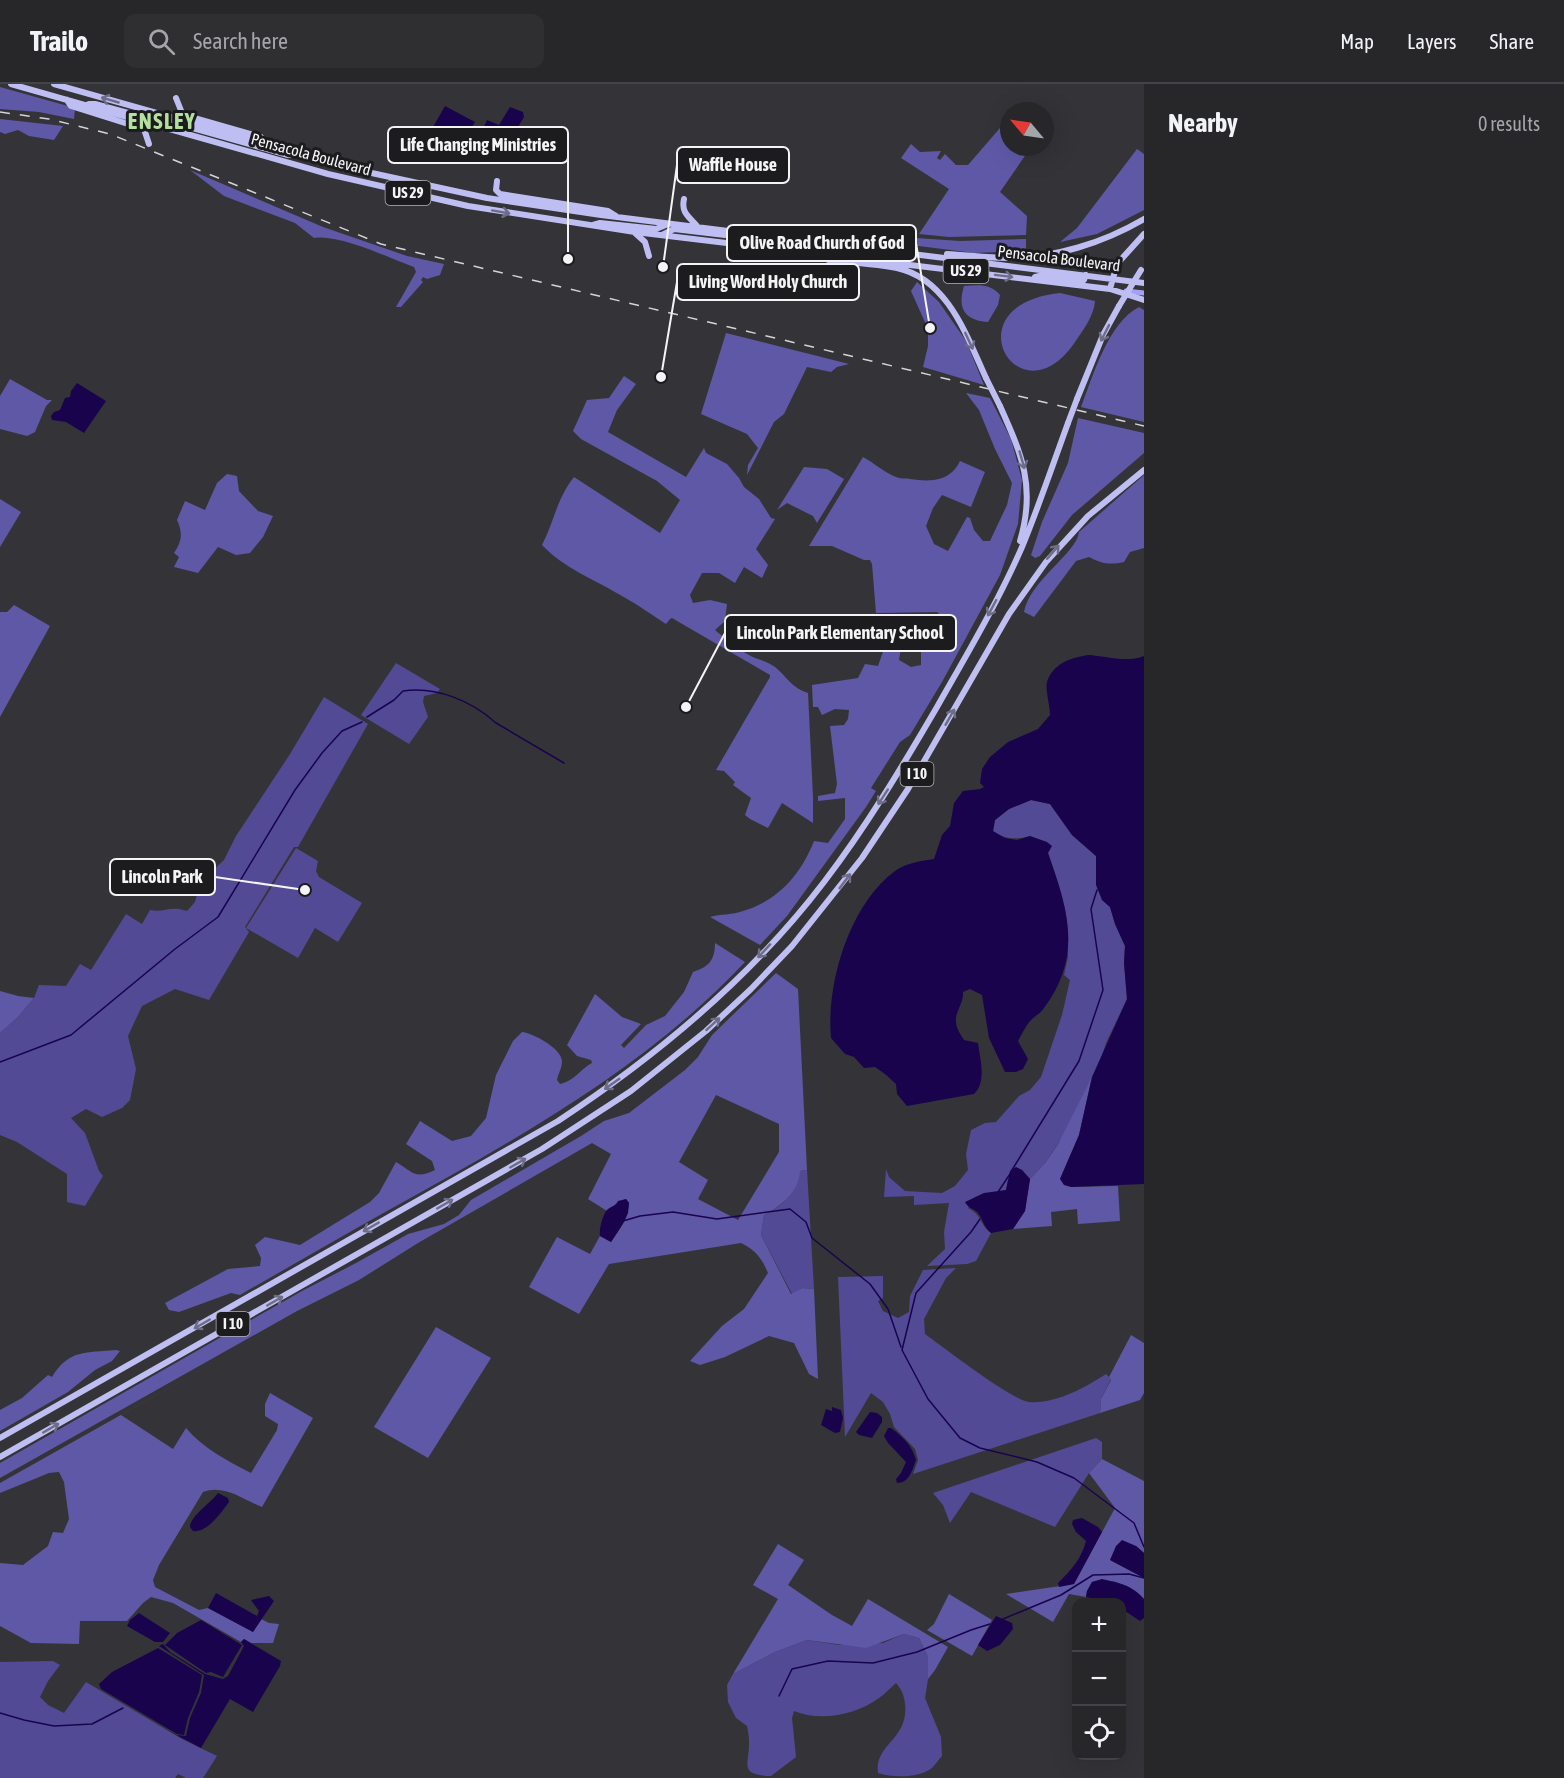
<!DOCTYPE html>
<html lang="en">
<head>
<meta charset="utf-8">
<style>
  body { margin:0; font-family:"Asap Condensed",sans-serif; background:#2f2f32; color:#f1f3f6 }
  .controls { position:absolute; right:18px; bottom:18px; display:grid; overflow:hidden; border-radius:12px; box-shadow:0 6px 24px #0002 }
  .controls button { width:54px; height:54px; display:grid; place-items:center; padding:0; border:0; border-bottom:2px solid #434447; background:#27272a; color:#f1f3f6; font:30px sans-serif }
  .compass { position:absolute; left:1000px; top:18px; width:54px; height:54px; border-radius:50%; background:#27272a; box-shadow:0 6px 24px #0002; rotate:299deg }
  .list { margin:0; padding:0; list-style:none }
  h2 { display:flex; justify-content:space-between; align-items:center; height:78px; margin:0; padding:0 24px; font-size:26px }
  h2 small { font-size:20px; font-weight:400; color:#a4a5a8 }
  .icon { flex:none; width:33px; height:33px; fill:none; stroke:currentColor; stroke-width:2; stroke-linecap:round; stroke-linejoin:round }
  .map { position:relative; flex:none; width:1144px; height:1694px; overflow:hidden }
  header { display:flex; align-items:center; gap:36px; box-sizing:border-box; height:84px; padding:0 30px; background:#27272a; border-bottom:2px solid #434447 }
  header strong { font-size:28px }
  nav { display:flex; gap:33px; margin-inline-start:auto; font-size:21px }
  .search { width:420px; height:54px; background:#2f2f32; display:flex; align-items:center; gap:15px; box-sizing:border-box; padding:0 21px; border-radius:12px; color:#a4a5a8; font-size:22px }
  main { display:flex }
  aside { flex:1; background:#27272a }
  .map>svg:first-child { display:block }
</style>
</head>
<body>
<header>
<strong>Trailo</strong>
<div class="search"><svg class="icon" aria-label="search" viewBox="0 0 24 24"><circle cx="10" cy="10" r="6"/><path d="M15 15l6 6"/></svg>Search here</div>
<nav><a>Map</a><a>Layers</a><a>Share</a></nav>
</header>
<main>
<div class="map">
<svg width="1144" height="1694" viewBox="0 0 1144 1694">
  <rect width="100%" height="100%" fill="#343438"/>
  <path fill="#524a95" d="M396,579L440,605L437,609L424,612L423,618L428,633L409,660L361,631Z
    M324,613L368,640L298,763H294L245,843L249,848L209,916L175,905L142,922L128,952L136,985L130,1016L122,1024L102,1033L86,1025L71,1034L85,1049L99,1087L103,1092L85,1122L67,1118V1090L17,1058L0,1051V949L18,933L34,914L39,901L66,902L80,880L91,886L126,830L142,840L150,826C166,829 169,821 187,827L195,818L199,804L209,790L224,776L236,752L290,670Z
    M1031,716L1050,720L1072,751L1096,772L1102,816L1110,823L1115,840L1125,862L1124,879L1127,915L1106,959L1100,978L1068,1044L1046,1078L1030,1095L1022,1086L1008,1096L1006,1106L975,1113L968,1124C983,1132 979,1140 991,1149L976,1177L967,1180L927,1182L945,1165L944,1148L949,1119L914,1121V1112L884,1113L886,1085L889,1093L905,1107L942,1109L955,1102L968,1086L966,1070L971,1046L985,1039L996,1038L1019,1012L1030,1006L1041,993L1062,931L1070,896L1064,891L1068,873V849L1065,825L1048,769L1030,752C1015,756 1006,755 993,748L995,736L1009,725Z
    M296,764L318,777L316,787L319,793L362,819L338,858L315,844L298,874L246,844Z
    M807,1086L814,1205L802,1204L792,1210L761,1151L764,1131C787,1119 792,1111 800,1087Z
    M956,1184L946,1194L924,1235L925,1250C943,1263 1013,1317 1029,1318C1056,1320 1084,1304 1106,1290L1111,1295L1101,1315L1100,1329L913,1390L918,1376L915,1365L894,1343L890,1330L883,1318L871,1309L845,1353L838,1193L883,1192V1214L878,1217L883,1227L898,1234L909,1228L910,1212L923,1186Z
    M1096,1354L1102,1358V1375L1089,1389L1055,1443L971,1408L950,1439L943,1421L933,1409Z
    M904,1550L919,1554L928,1573V1595L925,1614L941,1653L942,1672C939,1675 935,1681 932,1684C919,1694 894,1694 878,1689C874,1660 909,1656 905,1620C904,1611 902,1606 896,1599C890,1604 885,1610 879,1614C856,1631 820,1638 794,1627L792,1634L796,1673L771,1692C737,1691 750,1680 749,1657C749,1652 748,1647 747,1642L736,1634L728,1618L727,1601L733,1590L775,1568L807,1556L839,1561L883,1559Z
    M53,1577L60,1581L48,1597L40,1613L48,1621L64,1629L86,1598L182,1655L217,1672L203,1694H186L178,1690L175,1694H0V1578Z"/>
  <path fill="#5f58a6" fill-rule="evenodd" d="M0,3L75,24L74,35L39,28L0,25Z
    M0,35L63,42L54,56L29,52L18,46L5,50L0,48Z
    M1000,44L1009,51V63H1025L1029,66L1000,108L1027,132L1026,151L949,153L919,150L949,105L901,74L911,60L920,68L941,67L937,74L940,76L945,70L956,81H968Z
    M1137,65L1144,70V126L1097,150L1060,158L1077,144Z
    M190,86L323,143L407,172L444,180L440,191L427,195L423,193L421,196L423,198L401,223H396L416,188L414,183C389,174 340,150 314,154L295,139L224,112Z
    M916,154L960,157L1026,155V167L974,169L911,161Z
    M917,198L939,218L966,257L984,301L923,283L928,262V245L911,207Z
    M964,202C978,201 990,199 1000,211L998,221L988,238C965,236 957,225 964,202Z
    M1060,209L1095,217C1094,232 1083,246 1075,258C1020,340 948,221 1060,209Z
    M1139,223L1144,226V338L1081,323C1093,292 1108,239 1139,223Z
    M726,249L849,280L837,283L831,288L807,283L784,330L774,338L747,391L748,381L758,364L747,350L701,330Z
    M624,292L636,300L617,326L608,348L686,393L704,364L706,369L727,380L739,394L744,403L759,415L771,434L775,435L756,465L768,481L762,494L744,483L735,499L719,489H702L690,511L693,519L710,516L727,520L725,537L715,546C726,555 737,565 749,571C758,576 767,577 775,583C786,592 793,605 808,609L813,713V739L782,719L768,744L750,735L745,731L751,714L733,701L735,698L724,687L716,686L770,593V591L672,534L670,535L666,540C652,531 637,520 622,512C594,495 565,485 542,461C554,438 557,414 574,393L660,449L680,416L657,397L581,355L573,347L587,316L609,314Z
    M10,295L47,316H52L46,322L35,348L27,352L0,345V312Z
    M966,309L990,314L1011,355L1022,396L1018,440L1000,491L942,598L910,651L900,658L871,704L876,707L866,723L787,832L760,861L710,833C721,830 732,831 743,827C778,817 801,790 814,757L828,759L845,735V714L818,717V712L835,709L837,700L830,642L844,641L848,635L849,626L835,625L822,631L818,623H813L812,601L858,594L865,580L878,582L885,562H897L901,564L899,576L911,583L921,581V561L941,564L947,559L953,550L949,539L937,528L876,529L872,480L870,476H864L832,462H809L863,373C874,379 885,389 896,393C900,395 906,394 910,395C930,398 950,398 960,377L985,388L971,423L942,411L933,424L926,442L934,460L948,467L967,433L970,434L974,446L983,457H990L1007,421L1012,399L995,365L979,326Z
    M1078,334L1144,349V369L1072,431L1040,472L1035,474L1031,471L1042,438L1068,379Z
    M859,371L817,439L813,432L787,419L777,426L804,383L827,385L844,395Z
    M227,390L237,392L239,407L258,427L273,432L263,453L250,469L236,471L218,463L198,489L174,483L179,473L174,469C182,457 183,449 177,436L185,417L205,426L217,399Z
    M1144,391V464L1130,468L1124,478C1110,481 1102,480 1089,473L1076,477L1034,533L1024,528C1030,496 1077,469 1079,448Z
    M0,415L21,428L0,463Z
    M14,521L50,542L0,633V528H7Z
    M715,859L745,878C645,985 513,1057 387,1127C337,1155 289,1183 240,1211L231,1209L179,1228L169,1226L165,1219L228,1185L260,1182L261,1174L255,1161L265,1153L300,1161L370,1118L379,1109L396,1078C413,1088 415,1096 435,1086L432,1077L406,1060L420,1037L452,1057L471,1052L486,1034L496,991L513,957L522,948C533,949 563,965 562,978C562,984 558,990 557,996L560,1000C576,996 579,986 592,979L591,976L577,972L567,961L595,910L622,933L641,940L621,961L624,964L646,941L665,932L684,908L693,888C708,883 715,877 715,859Z
    M776,889L798,905L807,1086L800,1087C799,1108 781,1122 764,1131L761,1151L791,1210L802,1204L814,1205L818,1295L809,1290L794,1259L769,1252L725,1273L700,1281L690,1277L722,1242L744,1225L768,1189C762,1174 755,1166 741,1159L609,1180L579,1230L529,1203L557,1153L590,1170L600,1152L611,1158C620,1145 628,1135 629,1119L626,1115L607,1127L588,1115L611,1070L592,1059L418,1159L359,1196L297,1227L0,1394V1379L302,1207L356,1179L408,1150L444,1140L459,1131L471,1116L581,1052L604,1037L629,1029L685,986L698,973L712,951ZM716,1011L779,1040V1068L738,1136L698,1115L708,1096L679,1078Z
    M0,907L18,912L34,914L18,933L0,949Z
    M1092,993L1079,1051L1060,1095L1071,1103L1118,1102L1120,1137L1078,1140L1077,1125L1051,1128L1052,1142L1013,1145L1025,1127L1030,1095L1046,1078L1058,1060Z
    M436,1243L491,1274L428,1374L374,1343Z
    M1131,1251L1144,1259V1309L1140,1316L1100,1329L1101,1315L1111,1296L1109,1293Z
    M116,1266L120,1267L112,1277L95,1286L68,1308L0,1347V1326L22,1314L48,1291L52,1293C69,1265 86,1269 116,1266Z
    M206,1283L121,1331L173,1365L186,1344C204,1365 226,1376 251,1389L277,1346L278,1340L265,1332V1320L270,1309L313,1334L262,1423C243,1416 225,1400 203,1408L159,1481L153,1496L155,1503L199,1526L208,1524L253,1548L261,1535L269,1539L279,1540L273,1559H251L244,1555L241,1558L173,1519L151,1513L143,1519L127,1537H80L79,1560L31,1559L0,1542V1479L23,1481L48,1462L53,1448L63,1449L69,1435L64,1398L59,1388L49,1389L0,1409V1399Z
    M1102,1375L1144,1397V1469L1136,1462L1110,1476L1144,1494V1515C1131,1501 1110,1493 1092,1498L1087,1507L1086,1513L1069,1510L1053,1538L1006,1510L1074,1500L1115,1424L1089,1389Z
    M778,1460L804,1476L788,1501L832,1531L852,1542L868,1515L948,1563L935,1586L928,1595V1573L919,1554L904,1550L866,1564L807,1556L775,1568L733,1590L778,1515L753,1501Z
    M949,1510L992,1536L972,1572L927,1546L934,1540Z"/>
  <path fill="#1a034d" d="M445,22L475,38L468,49L433,43Z
    M510,23L523,28L524,33L511,55L507,57L480,51L487,36L499,41Z
    M77,299L106,317L84,349L66,338L52,336L51,332L54,328L60,326L65,314L70,313L71,307Z
    M1088,571C1106,572 1126,579 1144,572V1100L1071,1103L1064,1101L1060,1095L1079,1051L1092,993L1127,915L1124,879L1125,862L1115,840L1110,823L1102,816L1096,801V772L1072,751L1050,720L1031,716L1009,725L995,736L993,747L1005,754L1017,756L1030,752L1047,758L1052,762L1048,769C1068,825 1083,872 1044,924C1041,929 1035,932 1030,937C1025,943 1022,950 1018,957L1028,975L1023,985L1016,988H1005L989,954L982,911L970,905L963,908C964,919 955,927 956,938C956,944 961,951 964,956L978,959C980,975 987,998 974,1010L907,1022L897,1010L896,1000L885,990L875,983L864,984L854,973L845,970L831,954C826,900 849,821 895,787C906,779 921,777 934,775L942,751L950,742L954,719L963,707L980,705L984,703L980,699L982,685L990,673L1008,658L1038,645L1050,631C1050,621 1045,606 1047,598C1053,579 1071,574 1088,571Z
    M1016,1083L1022,1086L1030,1095L1025,1127L1013,1145L991,1149C983,1143 983,1134 977,1128C972,1124 968,1124 965,1118L984,1109L1006,1106L1010,1087Z
    M626,1115L629,1119L628,1129L624,1138L611,1158L600,1152C599,1145 602,1134 606,1127C610,1122 615,1123 618,1117Z
    M832,1323L841,1326L843,1334L840,1348L835,1349L821,1341L826,1325L832,1327Z
    M870,1328L877,1329L882,1333V1338L872,1354L859,1351L856,1348Z
    M888,1344H891C903,1353 912,1361 916,1376C912,1387 909,1399 897,1399L896,1395L901,1389L906,1378L888,1359L884,1352Z
    M218,1409L228,1414L229,1418C221,1429 207,1449 193,1447L190,1443C190,1432 211,1419 218,1409Z
    M1082,1434L1098,1443L1102,1448L1074,1500L1059,1503L1058,1499C1071,1486 1081,1476 1086,1457L1076,1448L1072,1440L1073,1436Z
    M1122,1456L1136,1462L1144,1469V1494L1110,1476L1116,1462Z
    M1102,1495C1119,1499 1132,1501 1144,1515V1534L1140,1537L1122,1525V1518H1108L1086,1513L1087,1507L1092,1498Z
    M216,1509L257,1532L259,1527L251,1516L269,1512L274,1517L253,1548L208,1524Z
    M139,1529L170,1549L163,1558H155L127,1542L130,1536Z
    M996,1532L1012,1539L1013,1545L1000,1561L987,1567L978,1561Z
    M201,1536L242,1561L223,1593L211,1588L206,1589L165,1561L177,1549Z
    M244,1555L281,1577L280,1582L253,1628L230,1615L201,1664L163,1644L176,1651L186,1652L190,1634L201,1609L204,1591L159,1562L163,1560L170,1568L205,1590L223,1595L228,1592L244,1562L241,1558Z
    M158,1564L202,1591L199,1608L188,1634L184,1651L177,1650L101,1605L99,1600L112,1588Z"/>
  <g fill="none" stroke-linecap="round" stroke-linejoin="round">
    <path stroke="#1a034d" stroke-width="1.5" d="M367,633L394,616L403,607C436,602 472,617 496,639L564,679
      M0,978L71,951L175,865L218,833L295,706L322,669L342,647L362,638
      M1012,1086L1079,977L1103,906L1091,825L1097,806
      M998,1108L1010,1090
      M980,1135L971,1148L916,1209L902,1266L928,1315L960,1354L980,1364L1037,1378L1074,1394L1134,1439L1144,1463
      M623,1137L640,1132L673,1128L717,1135L790,1125L806,1138L812,1154L870,1200L888,1225L901,1263
      M1003,1535L1061,1511L1093,1491L1129,1490L1144,1494
      M779,1612L792,1585L828,1577L873,1579L917,1568L971,1546L990,1540
      M0,1629L24,1636L54,1642L92,1640L123,1624"/>
    <path stroke="#a6a1f7" stroke-width="5" d="M1126,207L1144,209"/>
    <path stroke="#bfbef2" stroke-width="6" d="M11,0L328,90L468,122L635,148L1110,205L1144,216
      M54,0L367,88L487,114L601,131L1144,199
      M176,14L182,29L187,32L261,53L267,59
      M67,16L71,22L144,45L149,60
      M89,20H95L150,35L158,36L165,32
      M159,42L166,38L175,39L288,71L295,69
      M497,97L496,106L500,110L608,127L616,132
      M684,115C681,128 688,132 697,142
      M593,141L600,139L656,145L668,140
      M635,149L645,158L649,172
      M662,151L674,145L725,151
      M821,170L822,166L828,164L863,169L874,167
      M822,170L828,176C851,178 875,180 897,184C948,195 967,253 986,294
      M947,170C967,171 987,174 1007,174C1055,174 1103,159 1144,135
      M1035,193L1044,191L1080,197L1084,196L1086,191
      M1110,205L1117,180L1144,150
      M1077,315L1103,251L1119,222
      M1000,322C1022,371 1036,403 1020,457
      M0,1354L558,1037C658,971 751,894 824,798C866,743 902,683 937,623C967,570 998,518 1022,463C1039,422 1053,380 1068,339
      M0,1373L542,1065L631,1007L706,947L751,905L792,862L862,774L908,705L1009,530L1046,478L1088,432L1144,386"/>
    <path stroke="#d4d4d7" stroke-width="1.5" stroke-dasharray="10 10" stroke-linecap="butt" d="M0,28L49,35L110,50L381,160L1144,342"/>
    <path stroke="#bfbef2" stroke-width="6" d="M1119,222L1141,186
      M986,294L1000,322
      M1068,339L1077,315"/>
  </g>
  <defs><path id="oneway-shaft" d="M-6 0H5M1.5-3L5.5 0L1.5 3" fill="none" stroke-width="1.6" stroke-linecap="round" stroke-linejoin="round" transform="scale(1.5)"/></defs>
  <g stroke="#6e6d88">
    <use href="#oneway-shaft" transform="translate(110 16) rotate(-164)"/>
    <use href="#oneway-shaft" transform="translate(501 128) rotate(10)"/>
    <use href="#oneway-shaft" transform="translate(1004 192) rotate(7)"/>
    <use href="#oneway-shaft" transform="translate(1105 249) rotate(117)"/>
    <use href="#oneway-shaft" transform="translate(969 257) rotate(65)"/>
    <use href="#oneway-shaft" transform="translate(1022 376) rotate(74)"/>
    <use href="#oneway-shaft" transform="translate(1053 468) rotate(-49)"/>
    <use href="#oneway-shaft" transform="translate(992 524) rotate(118)"/>
    <use href="#oneway-shaft" transform="translate(950 633) rotate(-60)"/>
    <use href="#oneway-shaft" transform="translate(883 713) rotate(123)"/>
    <use href="#oneway-shaft" transform="translate(845 797) rotate(-53)"/>
    <use href="#oneway-shaft" transform="translate(764 867) rotate(133)"/>
    <use href="#oneway-shaft" transform="translate(713 940) rotate(-42)"/>
    <use href="#oneway-shaft" transform="translate(612 1000) rotate(145)"/>
    <use href="#oneway-shaft" transform="translate(518 1079) rotate(-30)"/>
    <use href="#oneway-shaft" transform="translate(445 1120) rotate(-30)"/>
    <use href="#oneway-shaft" transform="translate(371 1143) rotate(150)"/>
    <use href="#oneway-shaft" transform="translate(275 1217) rotate(-30)"/>
    <use href="#oneway-shaft" transform="translate(202 1240) rotate(150)"/>
    <use href="#oneway-shaft" transform="translate(51 1344) rotate(-30)"/>
  </g>
  <g text-anchor="middle" stroke-width="6" stroke-linejoin="round" paint-order="stroke">
    <g fill="#1c1c1e" stroke="#b3b3b6" stroke-width="1.5">
      <rect x="385.5" y="97" width="45" height="24" rx="4.5"/>
      <rect x="943.5" y="175" width="45" height="24" rx="4.5"/>
      <rect x="900.5" y="678" width="33" height="24" rx="4.5"/>
      <rect x="216.5" y="1228" width="33" height="24" rx="4.5"/>
    </g>
    <g font-size="15" font-weight="bold" fill="#f4f4f7">
      <text x="408" y="114">US 29</text>
      <text x="966" y="192">US 29</text>
      <text x="917" y="695">I 10</text>
      <text x="233" y="1245">I 10</text>
    </g>
    <g font-size="16" fill="#f4f4f7" stroke="#1c1c1e">
      <text transform="translate(311 70) rotate(15)" y="6">Pensacola Boulevard</text>
      <text transform="translate(1059 174) rotate(7)" y="6">Pensacola Boulevard</text>
    </g>
    <g font-size="22" font-weight="bold" letter-spacing="1.5" fill="#b4e09e" stroke="#1c1c1e">
      <text x="162" y="45">ENSLEY</text>
    </g>
  </g>
  <path fill="none" stroke="#f4f4f7" stroke-width="2" d="M568 175L568 61M663 183L677 81M930 244L916 159M661 293L677 198M686 623L725 549M305 806L215 793"/>
  <g fill="#f4f4f7" stroke="#1c1c1e" stroke-width="2">
    <circle cx="568" cy="175" r="6"/>
    <circle cx="663" cy="183" r="6"/>
    <circle cx="930" cy="244" r="6"/>
    <circle cx="661" cy="293" r="6"/>
    <circle cx="686" cy="623" r="6"/>
    <circle cx="305" cy="806" r="6"/>
  </g>
  <g fill="#1c1c1e" stroke="#f4f4f7" stroke-width="2">
    <rect x="388" y="43" width="180" height="36" rx="6"/>
    <rect x="677" y="63" width="112" height="36" rx="6"/>
    <rect x="727" y="141" width="189" height="36" rx="6"/>
    <rect x="677" y="180" width="182" height="36" rx="6"/>
    <rect x="725" y="531" width="231" height="36" rx="6"/>
    <rect x="110" y="775" width="105" height="36" rx="6"/>
  </g>
  <g font-size="18" text-anchor="middle" font-weight="bold" fill="#f4f4f7">
    <text x="478" y="67">Life Changing Ministries</text>
    <text x="733" y="87">Waffle House</text>
    <text x="822" y="165">Olive Road Church of God</text>
    <text x="768" y="204">Living Word Holy Church</text>
    <text x="840" y="555">Lincoln Park Elementary School</text>
    <text x="162" y="799">Lincoln Park</text>
  </g>
</svg>
<div class="controls">
<button>+</button>
<button>−</button>
<button><svg class="icon" aria-label="locate" viewBox="0 0 24 24"><circle cx="12" cy="12" r="6"/><path d="M12 2v4M12 18v4M2 12h4M18 12h4"/></svg></button>
</div>
<svg class="compass" viewBox="-18 -18 36 36"><path d="M0-13l5 13h-10z" fill="#e53935"/><path d="M0 13l5-13h-10z" fill="#a4a5a8"/></svg>
</div>
<aside>
<h2>Nearby<small>0 results</small></h2>
<ul class="list">
</ul>
</aside>
</main>
</body>
</html>
